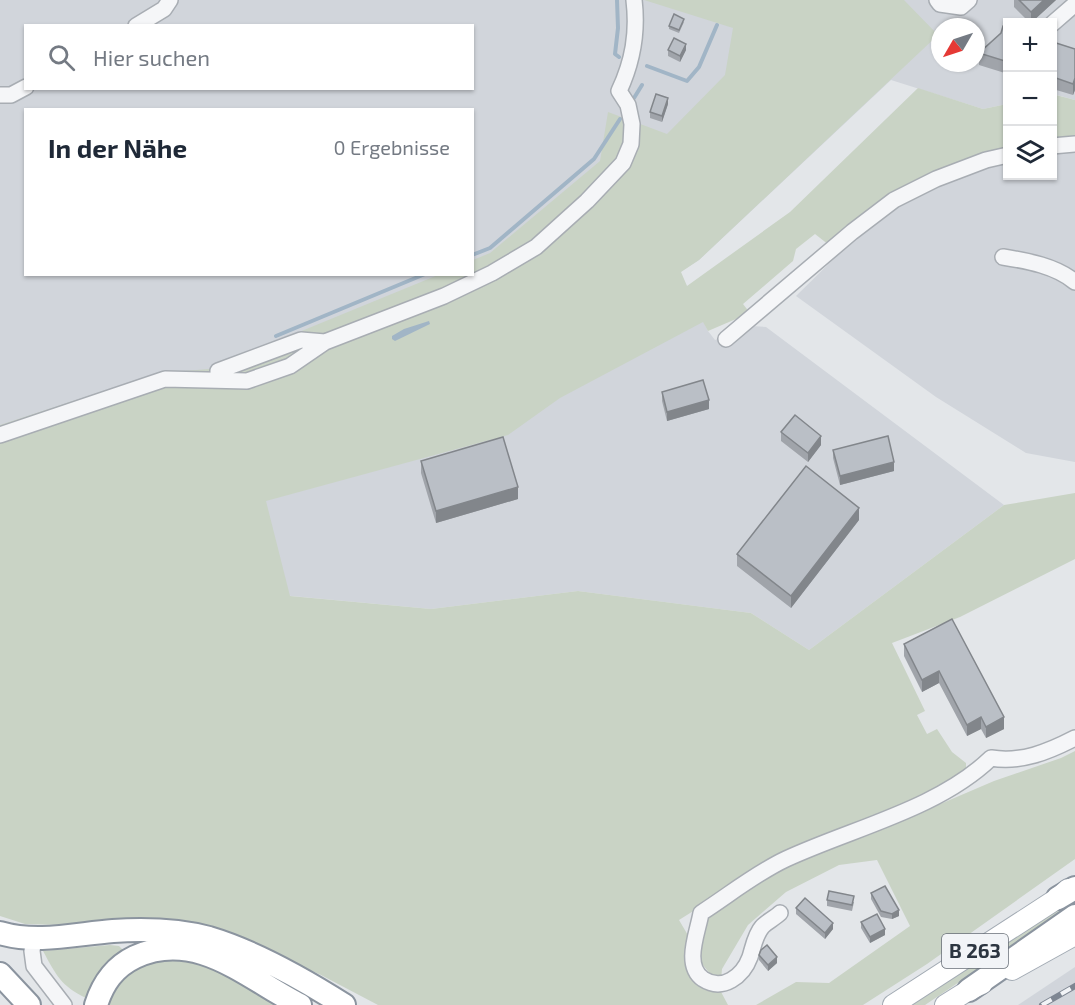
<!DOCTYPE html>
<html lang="de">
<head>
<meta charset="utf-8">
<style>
  body { margin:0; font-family:"Exo 2",sans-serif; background:#f6f6f7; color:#1f2937 }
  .controls { position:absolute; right:18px; top:18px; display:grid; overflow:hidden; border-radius:0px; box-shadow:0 2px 4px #0004 }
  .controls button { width:54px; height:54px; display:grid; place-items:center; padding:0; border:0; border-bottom:2px solid #e0e1e3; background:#fff; color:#1f2937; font:30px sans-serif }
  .compass { position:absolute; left:931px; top:18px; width:54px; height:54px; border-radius:50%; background:#fff; box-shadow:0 2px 4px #0004; rotate:231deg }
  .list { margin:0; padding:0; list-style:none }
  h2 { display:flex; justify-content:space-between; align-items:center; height:78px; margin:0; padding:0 24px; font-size:26px }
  h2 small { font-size:20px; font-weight:400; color:#747a83 }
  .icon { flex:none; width:33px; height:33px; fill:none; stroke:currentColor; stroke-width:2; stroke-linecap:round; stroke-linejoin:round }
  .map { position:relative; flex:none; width:1075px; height:1005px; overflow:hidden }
  .search { position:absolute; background:#fff; box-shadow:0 2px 4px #0004; left:24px; top:24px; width:450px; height:66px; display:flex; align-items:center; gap:15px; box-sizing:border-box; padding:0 21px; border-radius:0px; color:#747a83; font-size:22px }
  .panel { position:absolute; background:#fff; box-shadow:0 2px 4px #0004; left:24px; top:108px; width:450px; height:168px; border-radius:0px }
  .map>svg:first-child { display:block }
</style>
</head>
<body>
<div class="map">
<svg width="1075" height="1005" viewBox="0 0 1075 1005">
  <rect width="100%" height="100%" fill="#e3e6e9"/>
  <path fill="#d1d5db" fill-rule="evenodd" d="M0,0H1075V100L1053,94L1052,22H1008L1007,104L983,109L891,80L699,260L680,272L708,331L715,340L751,326L766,327L1004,505L809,650L751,613L578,591L431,609L0,569ZM26,26H472V88H26ZM940,27H976V63H940ZM26,110H472V274H26Z
    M1075,151V462L1026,453L936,397L796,296L855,238L898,206L938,185L1007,162L1008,176H1052L1053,152Z
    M1075,967V1005H1018Z"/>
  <path fill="#c9d3c5" d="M644,0H904L938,35L699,260L681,272L687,286L790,212L918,88L983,109L1007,104V147C969,157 918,174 887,197C867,212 848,229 829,245L815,234L796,249L793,261L743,304L750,313L708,331L703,322L560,398L508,435L266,501L290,596L431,609L578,591L751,613L809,650L1004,505L1075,493V559L960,617L892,643L925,711L917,715L927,734L937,729L952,752L966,763V770L915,802L779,857L679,920L689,937L690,957L720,990L728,1005H378L321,975L256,946L135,921L62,925L25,924L0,916V425L158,373L209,369L438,275L472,274L473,260L490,253L600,161L608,112L667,134L725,75L733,28Z
    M1052,94L1075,100V136L1053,139Z
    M1075,751V859L927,964L863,1005H756L796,982L829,983L910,926L877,860L839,865L786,892L748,925L722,969L721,980L713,977L701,963L699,947L702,934L711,913L785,866L924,811L994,781L1061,758Z
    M1075,899V904L925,1005H912Z
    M110,945L119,946L124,951L90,987L86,998C61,986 56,975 43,951Z
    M164,957L198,960L281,1005H109C120,976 135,965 164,957Z"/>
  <path fill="#a1b5c6" d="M429,321L430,324L395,341L392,339V336L404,329Z"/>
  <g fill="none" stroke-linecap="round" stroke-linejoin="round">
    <path stroke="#a1b5c6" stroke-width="4" d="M617,0L618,28L615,54L619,57
      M647,66L687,81L699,67L717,25
      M634,98L642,85
      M472,255L490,248L594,159L620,119
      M276,336L425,274"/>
    <g stroke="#a8adb3" stroke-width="18">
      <path id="minor" d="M937,0L940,4L961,7L969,0
        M1052,24L1075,4
        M136,26L164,9L170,0
        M0,95H11L26,87
        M1052,146L1075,144
        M1003,257C1028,261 1056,266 1075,282
        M726,339L852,232L894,200L936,179L986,160L1008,155
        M218,371L301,340L325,342
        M0,435L165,379L247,381L290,366L325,342L444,296L492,273L536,247L587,201L623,163L631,144L632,124L628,105L619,91C633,61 638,33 634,0
        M780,913C775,918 766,922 762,927C755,935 753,948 750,957C743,976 723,992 703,979C683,965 698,932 701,913C729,895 756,873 786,859C853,828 938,809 991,758C1021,763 1048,752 1075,738
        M34,939L32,951L34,966L64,1005"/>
    </g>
    <g stroke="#a3abb4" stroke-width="22">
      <path id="major" d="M1012,970L1075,935
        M893,1005L1058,898L1068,889
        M945,1005L969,990L982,984"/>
    </g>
    <g stroke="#8b949f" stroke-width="26">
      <path id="highway" d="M1058,898L1075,888
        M0,933C38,944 75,934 113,931C144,929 179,930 209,938C256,952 303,979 344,1005
        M0,974L29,1005
        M969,990L1075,916
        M96,1005C103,983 114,967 135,957C197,928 248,979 300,1005"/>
    </g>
    <use href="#minor" stroke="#f5f6f8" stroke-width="15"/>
    <use href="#major" stroke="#fff" stroke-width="20"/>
    <use href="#highway" stroke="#fff" stroke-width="22"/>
    <g stroke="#7e8692" stroke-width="6">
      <path id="rail" d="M1042,1005L1075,986"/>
    </g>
    <use href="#rail" stroke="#f2f4f7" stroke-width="4" stroke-dasharray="11" stroke-linecap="butt"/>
  </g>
  <path fill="#a0a4aa" d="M1014,0H1056L1032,22H1029L1014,7Z
    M684,22L679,33L669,29V26Z
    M1008,27V74L979,65V53Z
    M1053,42L1075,49V90L1073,95L1053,89Z
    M668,50H686L680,62L668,56Z
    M668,104L662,122L650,118V112Z
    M662,392L709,409L667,421L662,401Z
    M781,432L821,445L808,462L781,441Z
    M833,450L894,471L840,485L833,458Z
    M421,461L518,499L436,523L421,473Z
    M859,520L791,608L737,566V554Z
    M952,619L1004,729L986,738L981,729L967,736L939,683L922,692L904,656V644Z
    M871,893L899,916L892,919L881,917L871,899Z
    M827,900L854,902L852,911L827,906Z
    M796,908L833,929L825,939L796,914Z
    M861,922L885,935L870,943L861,928Z
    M759,955L777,963L768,971L759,960Z"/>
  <path fill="#82868b" d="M1044,0H1056L1032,22H1031V12Z
    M686,44V50L680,62V56Z
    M1075,78V90L1073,95V84Z
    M668,98V104L662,122V116Z
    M709,400V409L667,421V412Z
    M821,436V445L808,462V453Z
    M894,462V471L840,485V476Z
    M518,487V499L436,523V511Z
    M859,508V520L791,608V596Z
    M939,671V683L922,692V680Z
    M981,717V729L967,736V725Z
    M1004,717V729L986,738V727Z
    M899,910V916L892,919V914Z
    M833,923V929L825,939V933Z
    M885,929V935L870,943V937Z
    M777,957V963L768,971V965Z"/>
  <path fill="#babfc6" stroke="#82868b" stroke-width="1.5" d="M1019,0H1044L1031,12Z
    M674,14L684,19L679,30L669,26Z
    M1003,26L1008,27V62L979,53L1001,33Z
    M674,38L686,44L680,56L668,50Z
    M1053,42L1075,49V78L1073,84L1053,77Z
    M656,94L668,98L662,116L650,112Z
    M703,380L709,400L667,412L662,392Z
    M795,415L821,436L808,453L781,432Z
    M888,436L894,462L840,476L833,450Z
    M503,437L518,487L436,511L421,461Z
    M806,466L859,508L791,596L737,554Z
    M952,619L1004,717L986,727L981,717L967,725L939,671L922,680L904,644Z
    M885,886L899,910L892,914L881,911L871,893Z
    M829,891L854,896L852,905L827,900Z
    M805,898L833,923L825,933L796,908Z
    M877,914L885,929L870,937L861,922Z
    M767,945L777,957L768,965L759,955L761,950Z"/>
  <g text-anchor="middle" stroke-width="5" stroke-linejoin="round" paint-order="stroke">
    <rect fill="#f2f4f7" stroke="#676e77" stroke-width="1.5" x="942" y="934" width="66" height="34" rx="4.5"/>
    <g font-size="20" font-weight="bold" fill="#2c3540">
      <text x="975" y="958">B 263</text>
    </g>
  </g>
</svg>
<div class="controls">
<button>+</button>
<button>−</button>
<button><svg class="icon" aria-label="layers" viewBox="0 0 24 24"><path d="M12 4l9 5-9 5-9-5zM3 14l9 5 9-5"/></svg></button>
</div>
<svg class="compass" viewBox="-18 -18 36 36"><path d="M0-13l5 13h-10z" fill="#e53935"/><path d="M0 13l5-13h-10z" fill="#747a83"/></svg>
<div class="search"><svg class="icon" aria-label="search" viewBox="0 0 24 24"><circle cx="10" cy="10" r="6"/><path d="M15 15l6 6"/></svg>Hier suchen</div>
<section class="panel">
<h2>In der Nähe<small>0 Ergebnisse</small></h2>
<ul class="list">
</ul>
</section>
</div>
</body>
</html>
